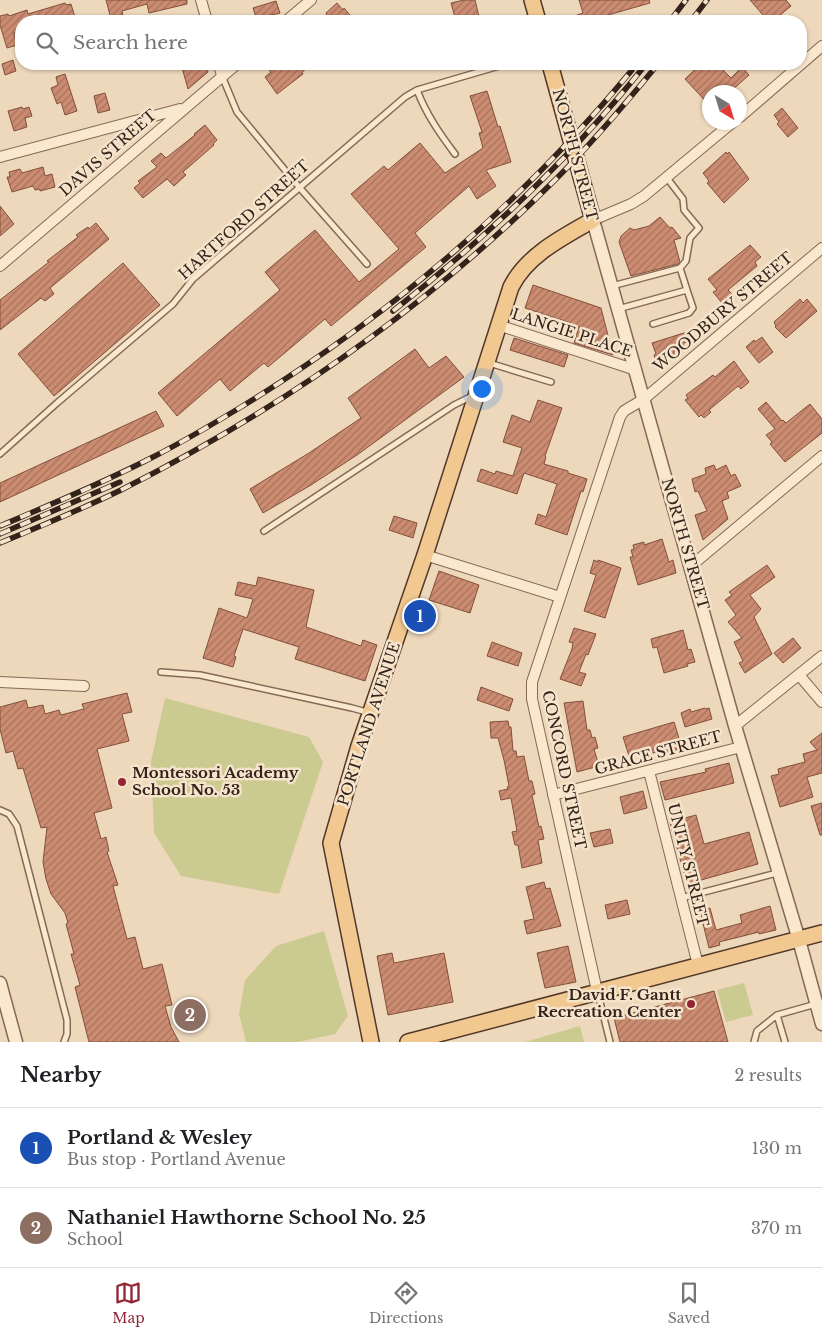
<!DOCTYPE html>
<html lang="en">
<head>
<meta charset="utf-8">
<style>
  body { margin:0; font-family:"Libre Baskerville",serif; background:#f2f2f2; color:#202124 }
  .compass { position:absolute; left:702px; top:85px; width:45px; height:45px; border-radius:50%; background:#fff; box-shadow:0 1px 4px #0004; rotate:142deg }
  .you { position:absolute; left:481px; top:388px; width:18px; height:18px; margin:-12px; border:4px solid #fff; border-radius:50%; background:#1a73e8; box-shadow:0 0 0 8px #1a73e833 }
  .badge { display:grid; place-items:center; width:32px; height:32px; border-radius:50%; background:#932634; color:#fff; font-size:16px; font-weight:700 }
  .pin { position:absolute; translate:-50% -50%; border:2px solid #fff; box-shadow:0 1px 5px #0006 }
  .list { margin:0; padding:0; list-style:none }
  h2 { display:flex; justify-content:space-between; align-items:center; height:65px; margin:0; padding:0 20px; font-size:21px }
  h2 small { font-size:16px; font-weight:400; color:#757577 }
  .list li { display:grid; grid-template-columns:32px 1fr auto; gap:15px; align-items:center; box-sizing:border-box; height:80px; padding:0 20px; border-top:1px solid #e0e0e0 }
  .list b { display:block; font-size:19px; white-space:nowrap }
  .list p { margin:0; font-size:16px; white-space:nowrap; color:#757577 }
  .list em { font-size:16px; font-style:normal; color:#757577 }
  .icon { flex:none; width:28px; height:28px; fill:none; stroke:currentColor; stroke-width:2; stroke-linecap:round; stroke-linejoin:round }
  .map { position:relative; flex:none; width:822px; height:1042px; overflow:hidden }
  .search { position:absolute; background:#fff; box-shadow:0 1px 4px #0004; left:15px; right:15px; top:15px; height:55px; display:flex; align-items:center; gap:12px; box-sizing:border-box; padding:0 18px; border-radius:20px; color:#757577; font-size:19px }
  .sheet { height:225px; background:#fff }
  nav { display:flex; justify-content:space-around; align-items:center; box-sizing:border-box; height:70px; border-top:1px solid #e0e0e0; background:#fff; font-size:14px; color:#757577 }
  nav a { display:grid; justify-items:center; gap:2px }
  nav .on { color:#932634 }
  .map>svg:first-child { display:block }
</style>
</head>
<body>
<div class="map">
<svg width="822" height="1042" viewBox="0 0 822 1042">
  <defs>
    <pattern id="building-hatch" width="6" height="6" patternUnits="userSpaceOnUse" patternTransform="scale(1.25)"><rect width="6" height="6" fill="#cc8c71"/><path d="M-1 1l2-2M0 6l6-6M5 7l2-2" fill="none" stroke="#a6725c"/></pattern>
  </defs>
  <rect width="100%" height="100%" fill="#edd8bb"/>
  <path fill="#cbca90" d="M165,698L309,737L323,762L279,894L181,876L154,833L151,761Z
    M324,931L348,1016L335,1034L298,1042H246L239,1014L245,980L276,946Z
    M744,983L753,1015L726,1022L717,990Z
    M580,1026L584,1042H525Z"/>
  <path fill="url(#building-hatch)" stroke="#834f3b" d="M106,0H187V4L149,13L147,4L122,11L124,21H114L113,18L111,19Z
    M464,0H475L480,21H456L451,3Z
    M579,0H649L650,3L608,15L610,21H566V19L583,13Z
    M750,0H786L791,6L773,21H768Z
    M276,1L280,13L267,16L268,18L258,21L257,20L253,8Z
    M65,3L66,5L71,4L76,21H21V31L14,33L17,45L7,48L0,25V16L8,14L9,16L27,10L28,14Z
    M337,3L343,10L344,8L355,21H320L327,15L326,13Z
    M13,60L16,71L5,75L2,64Z
    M181,64H206L208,72L188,89Z
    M276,64H312L302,72L303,74L277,94L265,77L271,72L269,70Z
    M701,64H717L731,78L742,67L749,75L730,92H710V106L685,79Z
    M65,74L77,111L65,115L61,102L57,104L51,88L58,85L56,77Z
    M487,91L498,127L500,126L511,162L486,170L496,186L477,199L469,186L415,233L426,247L331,326L325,319L268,367L264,363L230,391L220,379L177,416L158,393L280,290L265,272L315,230L359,282L399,249L351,194L384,166L388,170L420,143L445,173L483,148L479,133L482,132L470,96Z
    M105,93L110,110L98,113L94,96Z
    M22,107L23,109L29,107L32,116L25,118L27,127L14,131L8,111Z
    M782,108L798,128L788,137L777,124L779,122L774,115Z
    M205,125L217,140L213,144L214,145L183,172L186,175L174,186L167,179L143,198L134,188L140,183L138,181L157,167L151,161L161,153L166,158L195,135L194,134Z
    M726,152L727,154L729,152L749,179L724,203L707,183L709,181L703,173Z
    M43,167L45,176L52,174L55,187L40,191V189L35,190L33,186L12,192L7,177H10L9,172L20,169L22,173Z
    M0,206L14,224L0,236Z
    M660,217L670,228L672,227L681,238L674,240L680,262L678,264L631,276L619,242L621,236L630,228L634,230L649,226Z
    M96,223L109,239L50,288L54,294L45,301L41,298L0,330V300L49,262L47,261L78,237L76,235L88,227L89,229Z
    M750,245L761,257L755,262L757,266L728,290L732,294L722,303L713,292L717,290L708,279Z
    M123,263L160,305L54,396L18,354Z
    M533,285L601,308L613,355L574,343L579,327L570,325L571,323L525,308Z
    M800,299L803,303L807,299L817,311L786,338L775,327L776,326L774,322Z
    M687,332L689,342L683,343L684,346L678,347L679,350L674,351V355L658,368L654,355L656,354L652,343Z
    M762,337L773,352L759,363L746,347L754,340L755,342Z
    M514,338L568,355L564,367L510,350Z
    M415,349L429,368L446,356L464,377L357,455L311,485L263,513L250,489L309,453L361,418L348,398Z
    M734,361L749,382L741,389L738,386L709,410L711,412L704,418L701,415L699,417L685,400L688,398L686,395L713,375L715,377Z
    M538,400L562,408L545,456L546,457L544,464L568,471V473L587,479L583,492L581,491L567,535L535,524L538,514L546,517L557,484L524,473L517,494L477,481L481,469L495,474L496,471L513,476L522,448L503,442L512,415L530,422Z
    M766,402L782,421L783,420L786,423L810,404L822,419V433L785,462L770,444L772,442L766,435L775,429L758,409Z
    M156,411L164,426L0,502V483Z
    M714,465L716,470L726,465L731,476L735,474L741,486L727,492L729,498L722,501L728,519L703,540L695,515L707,511L698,491L695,492L692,479L706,474L705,468Z
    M394,516L417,523L413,538L389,530Z
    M662,539L669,562L673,560L676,573L638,585L630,557H633L631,550L634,549L633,545L644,542V545Z
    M594,560L598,562V560L621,568L605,618L584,611L596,575L590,573Z
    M767,565L775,577L750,595L761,609L754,617L772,654L745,673L739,663L743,661L734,642L742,638L728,622L736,615L725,600L732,595L729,592Z
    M439,571L479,585L470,613L429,600Z
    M258,577L314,590L306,627L361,646L363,640L377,645L365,681L295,659L299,647L243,629L234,656L236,657L233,667L203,658L219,608L247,618L253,599L235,595L238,582L256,586Z
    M574,628L596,634L588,655L586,654L579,672L586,674L581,686L560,679L572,649L573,643L569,642Z
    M683,630L688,650L691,649L695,662L687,664L688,666L664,673L657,647L653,648L651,639Z
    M793,638L801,648L783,663L774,653Z
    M492,642L522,653L518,666L487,656Z
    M481,687L513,699L509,711L477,700Z
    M127,693L132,712L122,714L129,741L97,749L112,808L94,813L101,839L106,837L109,851L107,852L118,885L113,886L127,939L135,937L143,969L162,964L172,1005L165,1006L171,1027L179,1042H89L75,987L80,985L71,954H74L66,924L68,923L65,913L51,894L46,879L43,862L47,827L41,828L23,768L18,769L13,751L6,753L0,729V707L26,700L28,708L43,705L45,714L59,710L61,715L84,709L82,704Z
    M583,701L587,730H590L592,738L595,737L598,748L594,749L599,766L577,772L564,703Z
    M705,708L706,709L709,708L712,719L685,727L681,713L690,709L691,712Z
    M508,721L509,727H511L513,751H516L517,757L524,756L529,781H532L535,794L532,795L539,827L541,826L544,839L538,840L542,863L522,868L518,845H515L512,832L517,831L511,798L501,800L499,791L508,789L507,787L509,786L504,760L498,738H491L490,722Z
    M674,722L682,748L668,753L666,749L653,753L652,749L629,756L623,737Z
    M822,733V773L807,777L813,797L780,807L771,776L779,774L778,769L805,762L803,754L817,750L810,742Z
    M729,763L734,783L665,800L660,782L706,772L705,769Z
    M643,791L647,808L624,814L620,797Z
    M822,803V835H820L811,806Z
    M696,815L704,844L749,832L758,864L687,884L670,822Z
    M610,829L613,843L594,847L590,833Z
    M544,882L546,889L550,888L561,926L527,934L524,921L534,919L526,887Z
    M627,900L630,914L608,919L605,905Z
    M770,906L776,930L759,934V932L719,942L720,945L709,948L700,911L710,908L716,930L742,923L740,915Z
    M568,946L576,982L545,988L537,953Z
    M392,953L394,963L444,953L453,1002L388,1015L377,956Z
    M714,991L728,1042H620L614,1018Z"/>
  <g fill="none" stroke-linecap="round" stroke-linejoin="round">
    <g stroke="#846955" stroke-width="8">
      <path id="service" d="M222,76L237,112L299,187L367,264
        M417,90C426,114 440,134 455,154
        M667,178L683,199L684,210L699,228L690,238L686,261L680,268L687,290
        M612,286L680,268
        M618,309L687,290L693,308L689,313L653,324
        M489,363L551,382
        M0,454L57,403L173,304L193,279L405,97L417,90L506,64
        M264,531L454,405L472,396
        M161,672L200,675L352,708L370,713
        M0,810L9,814L17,826L67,1020V1034L64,1042
        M681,898L777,873
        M598,994L610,1042
        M777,1015L785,1042
        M754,1042L757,1031L777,1015L816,1004"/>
    </g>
    <g stroke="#846955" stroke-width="12">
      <path id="minor" d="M201,0L207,21
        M286,21L311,0
        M219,64L222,76
        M740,117L822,46
        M0,157L180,109
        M593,220L631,204L644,196L733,122
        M0,266L237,64
        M498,325L636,370
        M425,555L560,597
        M691,566L822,456
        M799,675L822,702
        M0,682L84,686
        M735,726L822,656
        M649,771L698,965
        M553,795L741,747
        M597,991L532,699V682L620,417L624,411L644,399L822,248"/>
    </g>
    <g stroke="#846955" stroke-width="15">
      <path id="tertiary" d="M593,220L735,726L799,940L822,1024
        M0,983L16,1042"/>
    </g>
    <g stroke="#51382a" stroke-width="18">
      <path id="primary" d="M532,0L538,21
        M371,1042L331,843L359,746L425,555L511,287C527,255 563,237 593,220L550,64
        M408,1042L822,933"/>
    </g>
    <use href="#service" stroke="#f9e7ce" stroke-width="5"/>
    <use href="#minor" stroke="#f9e7ce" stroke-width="10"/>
    <use href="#tertiary" stroke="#f9e7ce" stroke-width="12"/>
    <use href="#primary" stroke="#f2c891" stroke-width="15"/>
    <g stroke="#33231a" stroke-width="5.5">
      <path id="rail" d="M670,21L686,0
        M691,21L707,0
        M393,311C486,238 572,157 646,64
        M0,526C52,504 105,482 155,456C184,441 213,424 241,407C388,317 522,203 632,70
        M0,534L120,482
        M0,543C41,526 82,509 121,490C281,409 430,305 557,178C593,142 626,103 658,64"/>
    </g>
    <use href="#rail" stroke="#f5e4cb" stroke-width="4" stroke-dasharray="11" stroke-linecap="butt"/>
  </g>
  <g fill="#932634" stroke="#f5e4cb" stroke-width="2">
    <circle cx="122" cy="782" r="5"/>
    <circle cx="691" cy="1004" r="5"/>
  </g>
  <g text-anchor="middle" stroke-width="5" stroke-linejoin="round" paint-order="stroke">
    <g font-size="15" fill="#33231a" stroke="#f5e4cb">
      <text transform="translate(108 153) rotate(-41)" y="5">DAVIS STREET</text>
      <text transform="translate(575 155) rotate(75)" y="5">NORTH STREET</text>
      <text transform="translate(244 220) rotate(-42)" y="5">HARTFORD STREET</text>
      <text transform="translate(723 312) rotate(-40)" y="5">WOODBURY STREET</text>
      <text transform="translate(572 333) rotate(18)" y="5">LANGIE PLACE</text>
      <text transform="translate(685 544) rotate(74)" y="5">NORTH STREET</text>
      <text transform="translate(369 724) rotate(-72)" y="5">PORTLAND AVENUE</text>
      <text transform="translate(658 753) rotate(-15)" y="5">GRACE STREET</text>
      <text transform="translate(564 770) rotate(78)" y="5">CONCORD STREET</text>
      <text transform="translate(688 865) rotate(76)" y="5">UNITY STREET</text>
    </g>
    <g font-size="15" font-weight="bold" fill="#33231a" stroke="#f5e4cb" text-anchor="start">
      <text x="132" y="778">Montessori Academy<tspan x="132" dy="17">School No. 53</tspan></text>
      <text x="681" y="1000" text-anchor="end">David F. Gantt<tspan x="681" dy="17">Recreation Center</tspan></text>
    </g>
  </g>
</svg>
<svg class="compass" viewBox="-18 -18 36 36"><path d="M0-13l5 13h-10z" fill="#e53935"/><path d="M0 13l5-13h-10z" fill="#757577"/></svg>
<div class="you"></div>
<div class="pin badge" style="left:420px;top:616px;background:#1a4fb4">1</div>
<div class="pin badge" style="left:190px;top:1015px;background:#8d6e63">2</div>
<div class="search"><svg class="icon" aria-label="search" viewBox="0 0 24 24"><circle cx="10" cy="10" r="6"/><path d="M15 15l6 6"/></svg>Search here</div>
</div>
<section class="sheet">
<h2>Nearby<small>2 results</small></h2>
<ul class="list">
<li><span class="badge" style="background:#1a4fb4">1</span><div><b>Portland &amp; Wesley</b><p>Bus stop · Portland Avenue</p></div><em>130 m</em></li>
<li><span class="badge" style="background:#8d6e63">2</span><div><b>Nathaniel Hawthorne School No. 25</b><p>School</p></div><em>370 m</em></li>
</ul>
</section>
<nav>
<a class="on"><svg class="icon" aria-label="map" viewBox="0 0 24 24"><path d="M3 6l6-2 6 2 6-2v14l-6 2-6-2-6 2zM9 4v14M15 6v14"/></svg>Map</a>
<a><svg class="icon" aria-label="directions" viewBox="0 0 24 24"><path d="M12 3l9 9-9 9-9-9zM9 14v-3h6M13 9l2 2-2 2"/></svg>Directions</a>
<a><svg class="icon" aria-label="saved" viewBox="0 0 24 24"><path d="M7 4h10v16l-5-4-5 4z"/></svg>Saved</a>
</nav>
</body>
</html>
